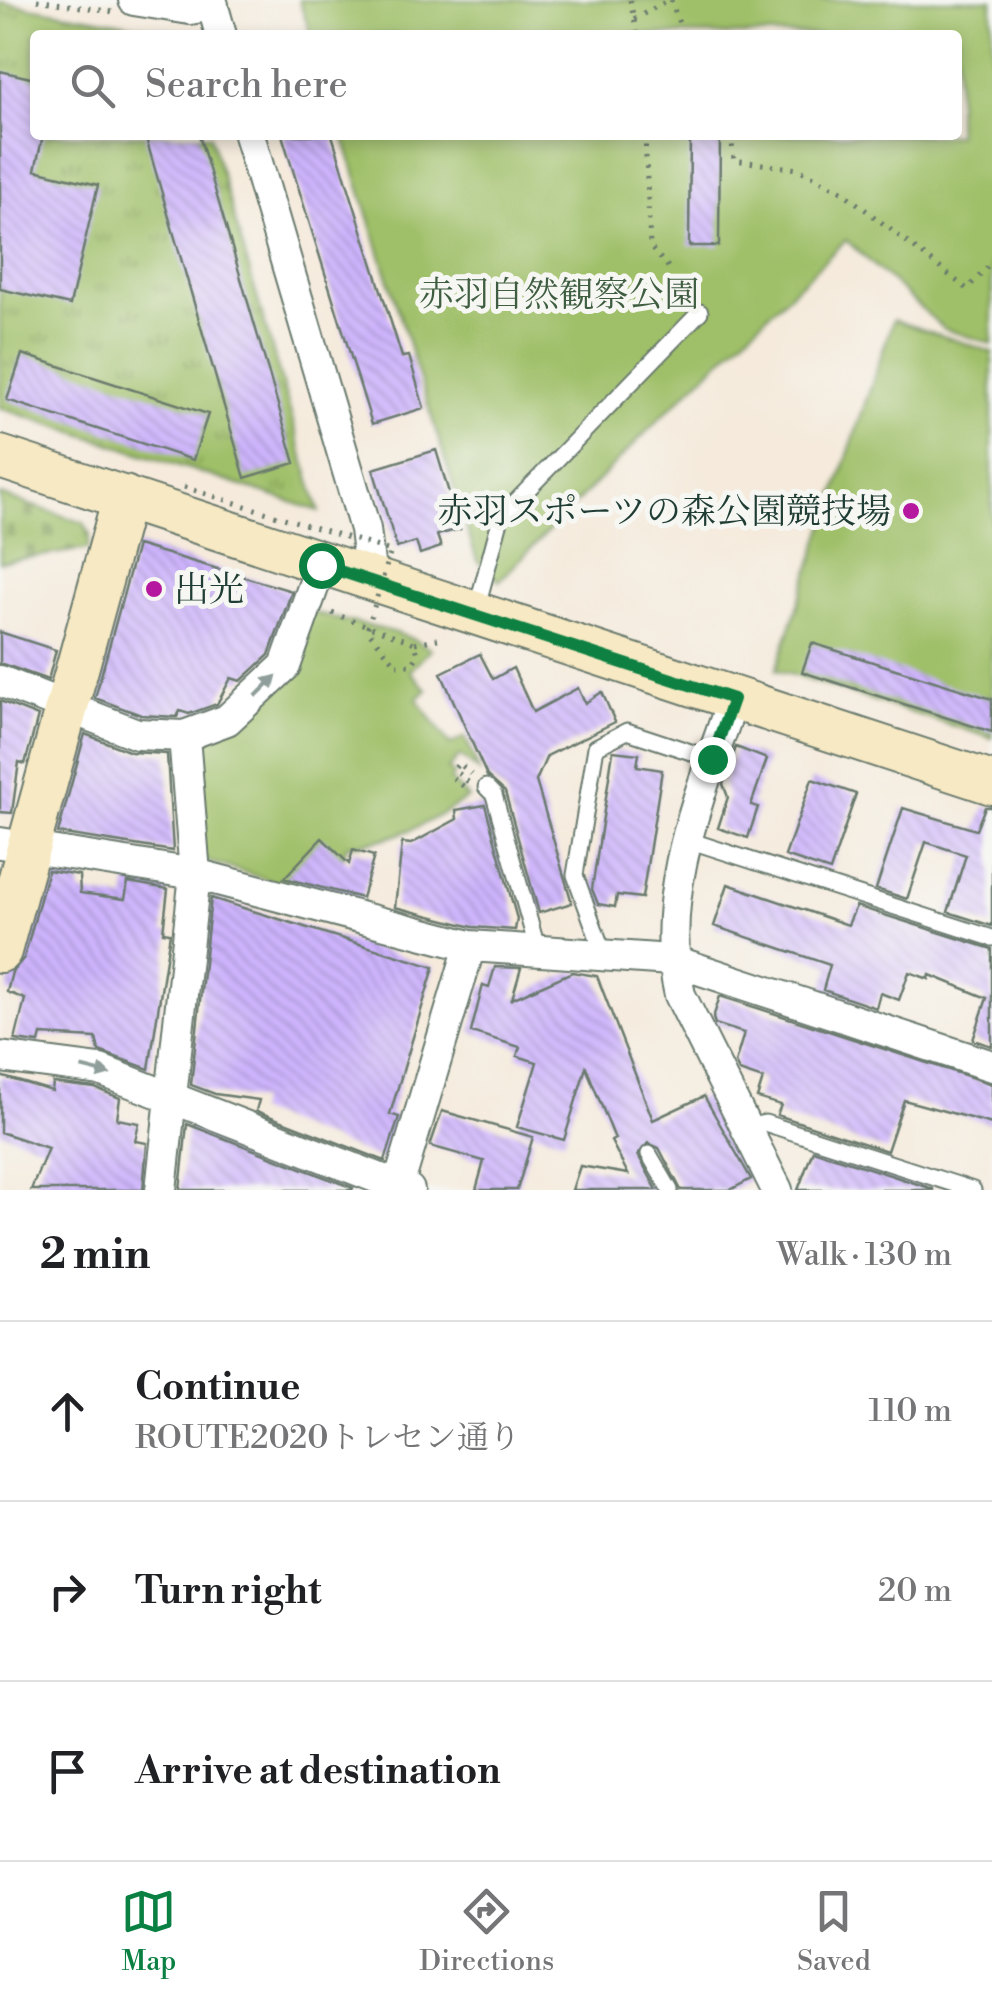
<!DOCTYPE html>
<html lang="en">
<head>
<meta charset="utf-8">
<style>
  body { margin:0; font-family:"Libre Bodoni","Noto Serif JP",serif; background:#f6f6f6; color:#202124 }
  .stop { position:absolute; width:30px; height:30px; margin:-22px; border:8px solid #0b8043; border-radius:50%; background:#fff }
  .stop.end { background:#0b8043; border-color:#fff; box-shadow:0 2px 10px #0008 }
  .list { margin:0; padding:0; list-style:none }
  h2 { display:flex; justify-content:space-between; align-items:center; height:130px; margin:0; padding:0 40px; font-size:42px }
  h2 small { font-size:32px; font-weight:400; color:#757577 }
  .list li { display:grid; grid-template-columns:65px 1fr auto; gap:30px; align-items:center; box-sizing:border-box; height:180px; padding:0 40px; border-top:2px solid #e0e0e0 }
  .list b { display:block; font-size:38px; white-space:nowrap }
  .list p { margin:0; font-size:32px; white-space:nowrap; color:#757577 }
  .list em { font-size:32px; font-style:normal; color:#757577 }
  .icon { flex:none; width:55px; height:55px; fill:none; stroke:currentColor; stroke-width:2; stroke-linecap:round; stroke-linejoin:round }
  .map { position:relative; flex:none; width:992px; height:1190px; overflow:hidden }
  .search { position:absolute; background:#fff; box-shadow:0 5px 15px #0003; left:30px; right:30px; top:30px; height:110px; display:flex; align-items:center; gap:25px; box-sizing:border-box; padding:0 35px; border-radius:10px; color:#757577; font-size:38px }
  .sheet { height:670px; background:#fff }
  nav { display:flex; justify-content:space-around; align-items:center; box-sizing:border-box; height:140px; border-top:2px solid #e0e0e0; background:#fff; font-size:28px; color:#757577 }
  nav a { display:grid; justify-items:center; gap:5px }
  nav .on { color:#0b8043 }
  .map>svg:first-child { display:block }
</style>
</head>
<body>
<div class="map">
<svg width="992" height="1190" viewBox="0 0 992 1190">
  <defs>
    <pattern id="grass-tufts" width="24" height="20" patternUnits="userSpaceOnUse" patternTransform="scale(2.5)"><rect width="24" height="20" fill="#9fbf67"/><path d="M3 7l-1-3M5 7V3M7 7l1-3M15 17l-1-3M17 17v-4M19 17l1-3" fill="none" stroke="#819c56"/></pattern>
    <pattern id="cemetery-stones" width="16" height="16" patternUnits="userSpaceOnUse" patternTransform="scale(2.5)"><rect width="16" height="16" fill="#9fbf67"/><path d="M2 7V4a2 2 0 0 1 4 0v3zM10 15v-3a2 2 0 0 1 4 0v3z" fill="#819c56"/></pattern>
    <pattern id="building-back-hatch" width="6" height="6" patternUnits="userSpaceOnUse" patternTransform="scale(2.5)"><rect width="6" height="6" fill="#ceb4fd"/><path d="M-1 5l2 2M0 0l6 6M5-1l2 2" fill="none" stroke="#a794ce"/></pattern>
  </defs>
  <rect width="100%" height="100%" fill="#f6f6f2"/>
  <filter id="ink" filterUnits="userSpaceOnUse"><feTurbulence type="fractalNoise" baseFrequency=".01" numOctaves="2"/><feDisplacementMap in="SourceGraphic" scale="20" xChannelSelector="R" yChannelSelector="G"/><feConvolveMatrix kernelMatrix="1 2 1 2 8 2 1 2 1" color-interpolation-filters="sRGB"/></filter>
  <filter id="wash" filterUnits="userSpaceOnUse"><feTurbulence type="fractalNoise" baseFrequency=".0048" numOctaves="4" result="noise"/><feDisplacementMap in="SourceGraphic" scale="40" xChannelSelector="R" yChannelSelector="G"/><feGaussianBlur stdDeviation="2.25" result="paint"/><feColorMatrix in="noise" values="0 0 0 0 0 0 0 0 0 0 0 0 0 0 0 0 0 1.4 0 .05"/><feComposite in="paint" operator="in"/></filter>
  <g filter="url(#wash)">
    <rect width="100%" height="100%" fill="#f5eadb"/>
    <path fill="url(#grass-tufts)" stroke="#5f7e4e" stroke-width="2.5" d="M0,2L180,33L35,35V135H210L319,511L0,408Z"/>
    <path fill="url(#cemetery-stones)" stroke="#5f7e4e" stroke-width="2.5" d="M0,495L84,523L90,534L88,549L0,562Z"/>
    <path fill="#9fbf67" stroke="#5f7e4e" stroke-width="2.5" d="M299,0H992V344L944,329L846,240L662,416L499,581L477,561L343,135H957V35H311Z
      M893,320L992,352V738L776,670Z
      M312,612C353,626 393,625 431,649L410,671L427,690L417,699L450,745L465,737L479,771L460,756L448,769L454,774L450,780L468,798C428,824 395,841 347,845L330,899L200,859L203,743Z"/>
    <g id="blocks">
      <path fill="url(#building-back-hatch)" d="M0,71L35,79V135H43L35,170L98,185L70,305L0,289Z
        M145,135H199L295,463L245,478Z
        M282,135H332L402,357L409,356L424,408L372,424Z
        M690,135H720L719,246H689Z
        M22,354L208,414L193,460L7,400Z
        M436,450L460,529L437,535L441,547L420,554L416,542L397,548L373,469Z
        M137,545L292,591L269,655L241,681L231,678L217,704L189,714L180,711L177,717L141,715L95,698Z
        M0,632L56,650L48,680L0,663Z
        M812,643L992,699V732L802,672Z
        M480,654L493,679L513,668L533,712L578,688L585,703L602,692L615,722L547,756L536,781L572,903L539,913L505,792L487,776L441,673Z
        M0,701L38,716L25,764L19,762L12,813L0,812Z
        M85,734L131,752L167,754L173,851L58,833Z
        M736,747L767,759L751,805L758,807L748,838L718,828L728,797L723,784Z
        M613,751L639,754L637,766L662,770L642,898L617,895L615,907L598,904L592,889Z
        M812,779L856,794L830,871L785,856Z
        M485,805L517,919L515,930L473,927L395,907L402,843L411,844L457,819L456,810Z
        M985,807H992V926L948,912L966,855L926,842L907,899L876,889L903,808L976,830Z
        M322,838L349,864L353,850L374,856L362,898L284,878Z
        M48,870L79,875L80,893L125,899L128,882L168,889L163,932L170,933L149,1069L99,1051L96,1038L41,1035L39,1043L15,1040L25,999L7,992L12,972L24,958Z
        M728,884L848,925L856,906L992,949V1046L973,1040L987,998L930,975L929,979L909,972L899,1000L880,993L876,1008L823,990L830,965L714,926Z
        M211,898L434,967L390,1114L399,1117L385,1161L256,1111L259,1100L215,1094L191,1085Z
        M495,967L521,968L512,999L572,972L597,976L653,1120L704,1096L751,1179L730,1190H681L659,1148L648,1143L638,1155L657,1190H572L580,1166L628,1174L611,1141L615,1139L586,1067L564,1140L517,1127L537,1062L517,1056L520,1047L471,1032L483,985L489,987Z
        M720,996L992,1084V1124L904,1100L887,1151L777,1115L781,1105L757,1098L763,1079L739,1071L735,1063L744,1033L715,1024L713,1018Z
        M0,1076L52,1091L53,1083L95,1088L120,1098L117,1119L139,1123L135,1141L147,1143L143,1190H31L48,1148L0,1132Z
        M442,1111L533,1137L517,1190H476L484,1161L430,1146Z
        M187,1124L353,1188L352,1190H180Z
        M813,1150L933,1189V1190H798Z"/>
    </g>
  </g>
  <g filter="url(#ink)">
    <use href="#blocks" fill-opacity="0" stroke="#6a7a6e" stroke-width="2.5"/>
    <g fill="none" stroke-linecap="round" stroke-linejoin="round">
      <g stroke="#6a7a6e" stroke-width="19">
        <path id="lane" d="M476,610L501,517L700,312
          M486,787L494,795L538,951
          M685,839L992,938
          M604,955L575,875L596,747L627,731L712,759
          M746,1127L765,1123L973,1190
          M649,1154L670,1190"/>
      </g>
      <g stroke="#6a7a6e" stroke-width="34">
        <path id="street" d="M134,0L190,9L213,5
          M211,0L221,35
          M249,135L365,529L371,581
          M0,681L137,734L184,736L227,720L285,666L321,565
          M733,699C701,792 656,895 680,995L777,1190
          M0,843L195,874L470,946L671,960L992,1066
          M0,1057L100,1070L409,1190
          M161,1190L195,874L184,736
          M397,1190L470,946"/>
      </g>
      <g stroke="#6a7a6e" stroke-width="46">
        <path id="secondary" d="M0,457L992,783
          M0,951L124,497"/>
      </g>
      <path stroke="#6a7a6e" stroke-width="5" stroke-dasharray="2.5 8" stroke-linecap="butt" d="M37,0L113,12
        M630,0L637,35
        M671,0L683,35
        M634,19L669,0
        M645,135L650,247L670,269
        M731,135L734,160L798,169L840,190L967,289L992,262
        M332,613L415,643L418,655L412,665H397
        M415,643L438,639
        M453,778L466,788
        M468,782L454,769L459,763L471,774"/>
      <use href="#lane" stroke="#fff" stroke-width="15"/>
      <use href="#street" stroke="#fff" stroke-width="30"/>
      <use href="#secondary" stroke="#f7e9c3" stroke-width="42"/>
      <path stroke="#6a7a6e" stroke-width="5" stroke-dasharray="2.5 8" stroke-linecap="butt" d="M184,487L391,551L367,630L397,665"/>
    </g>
    <defs><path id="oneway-solid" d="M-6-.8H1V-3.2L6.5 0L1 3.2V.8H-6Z" transform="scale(2.5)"/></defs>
    <g fill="#8f9e9a">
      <use href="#oneway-solid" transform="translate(266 686) rotate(-45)"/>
      <use href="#oneway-solid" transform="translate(96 1071) rotate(14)"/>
    </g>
  </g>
  <g fill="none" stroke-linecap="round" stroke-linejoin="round" filter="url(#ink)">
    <path stroke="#0b8043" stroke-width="12" d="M321,565L733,699L712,759"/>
  </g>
  <g fill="#b5179e" stroke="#f6f6f2" stroke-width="4">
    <circle cx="911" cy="511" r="10"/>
    <circle cx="154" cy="589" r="10"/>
  </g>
  <g text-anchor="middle" stroke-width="10" stroke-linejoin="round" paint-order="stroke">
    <g font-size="35" fill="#3f5e41" stroke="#f6f6f2">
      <text x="559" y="306">赤羽自然観察公園</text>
    </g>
    <g font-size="35" fill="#1f3d34" stroke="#f6f6f2" text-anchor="end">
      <text x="891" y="523">赤羽スポーツの森公園競技場</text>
      <text x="174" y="601" text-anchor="start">出光</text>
    </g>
  </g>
</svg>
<div class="stop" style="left:321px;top:565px"></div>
<div class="stop end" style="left:712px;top:759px"></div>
<div class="search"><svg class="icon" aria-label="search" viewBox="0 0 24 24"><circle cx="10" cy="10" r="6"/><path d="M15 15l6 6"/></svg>Search here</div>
</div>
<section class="sheet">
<h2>2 min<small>Walk · 130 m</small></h2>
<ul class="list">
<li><svg class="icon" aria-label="ahead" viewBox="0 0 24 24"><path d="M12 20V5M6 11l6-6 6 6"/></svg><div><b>Continue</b><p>ROUTE2020トレセン通り</p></div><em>110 m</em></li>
<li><svg class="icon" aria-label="right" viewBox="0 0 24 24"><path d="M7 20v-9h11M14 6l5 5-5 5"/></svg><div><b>Turn right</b></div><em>20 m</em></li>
<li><svg class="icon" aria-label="arrive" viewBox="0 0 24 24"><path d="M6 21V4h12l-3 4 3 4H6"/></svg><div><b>Arrive at destination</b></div></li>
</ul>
</section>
<nav>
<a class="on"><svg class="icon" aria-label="map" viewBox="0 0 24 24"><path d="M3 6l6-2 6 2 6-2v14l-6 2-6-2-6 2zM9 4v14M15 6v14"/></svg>Map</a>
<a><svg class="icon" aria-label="directions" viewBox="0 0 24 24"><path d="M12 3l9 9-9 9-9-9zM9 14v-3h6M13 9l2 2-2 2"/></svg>Directions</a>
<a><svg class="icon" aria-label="saved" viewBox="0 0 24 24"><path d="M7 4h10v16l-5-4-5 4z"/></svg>Saved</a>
</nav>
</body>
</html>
